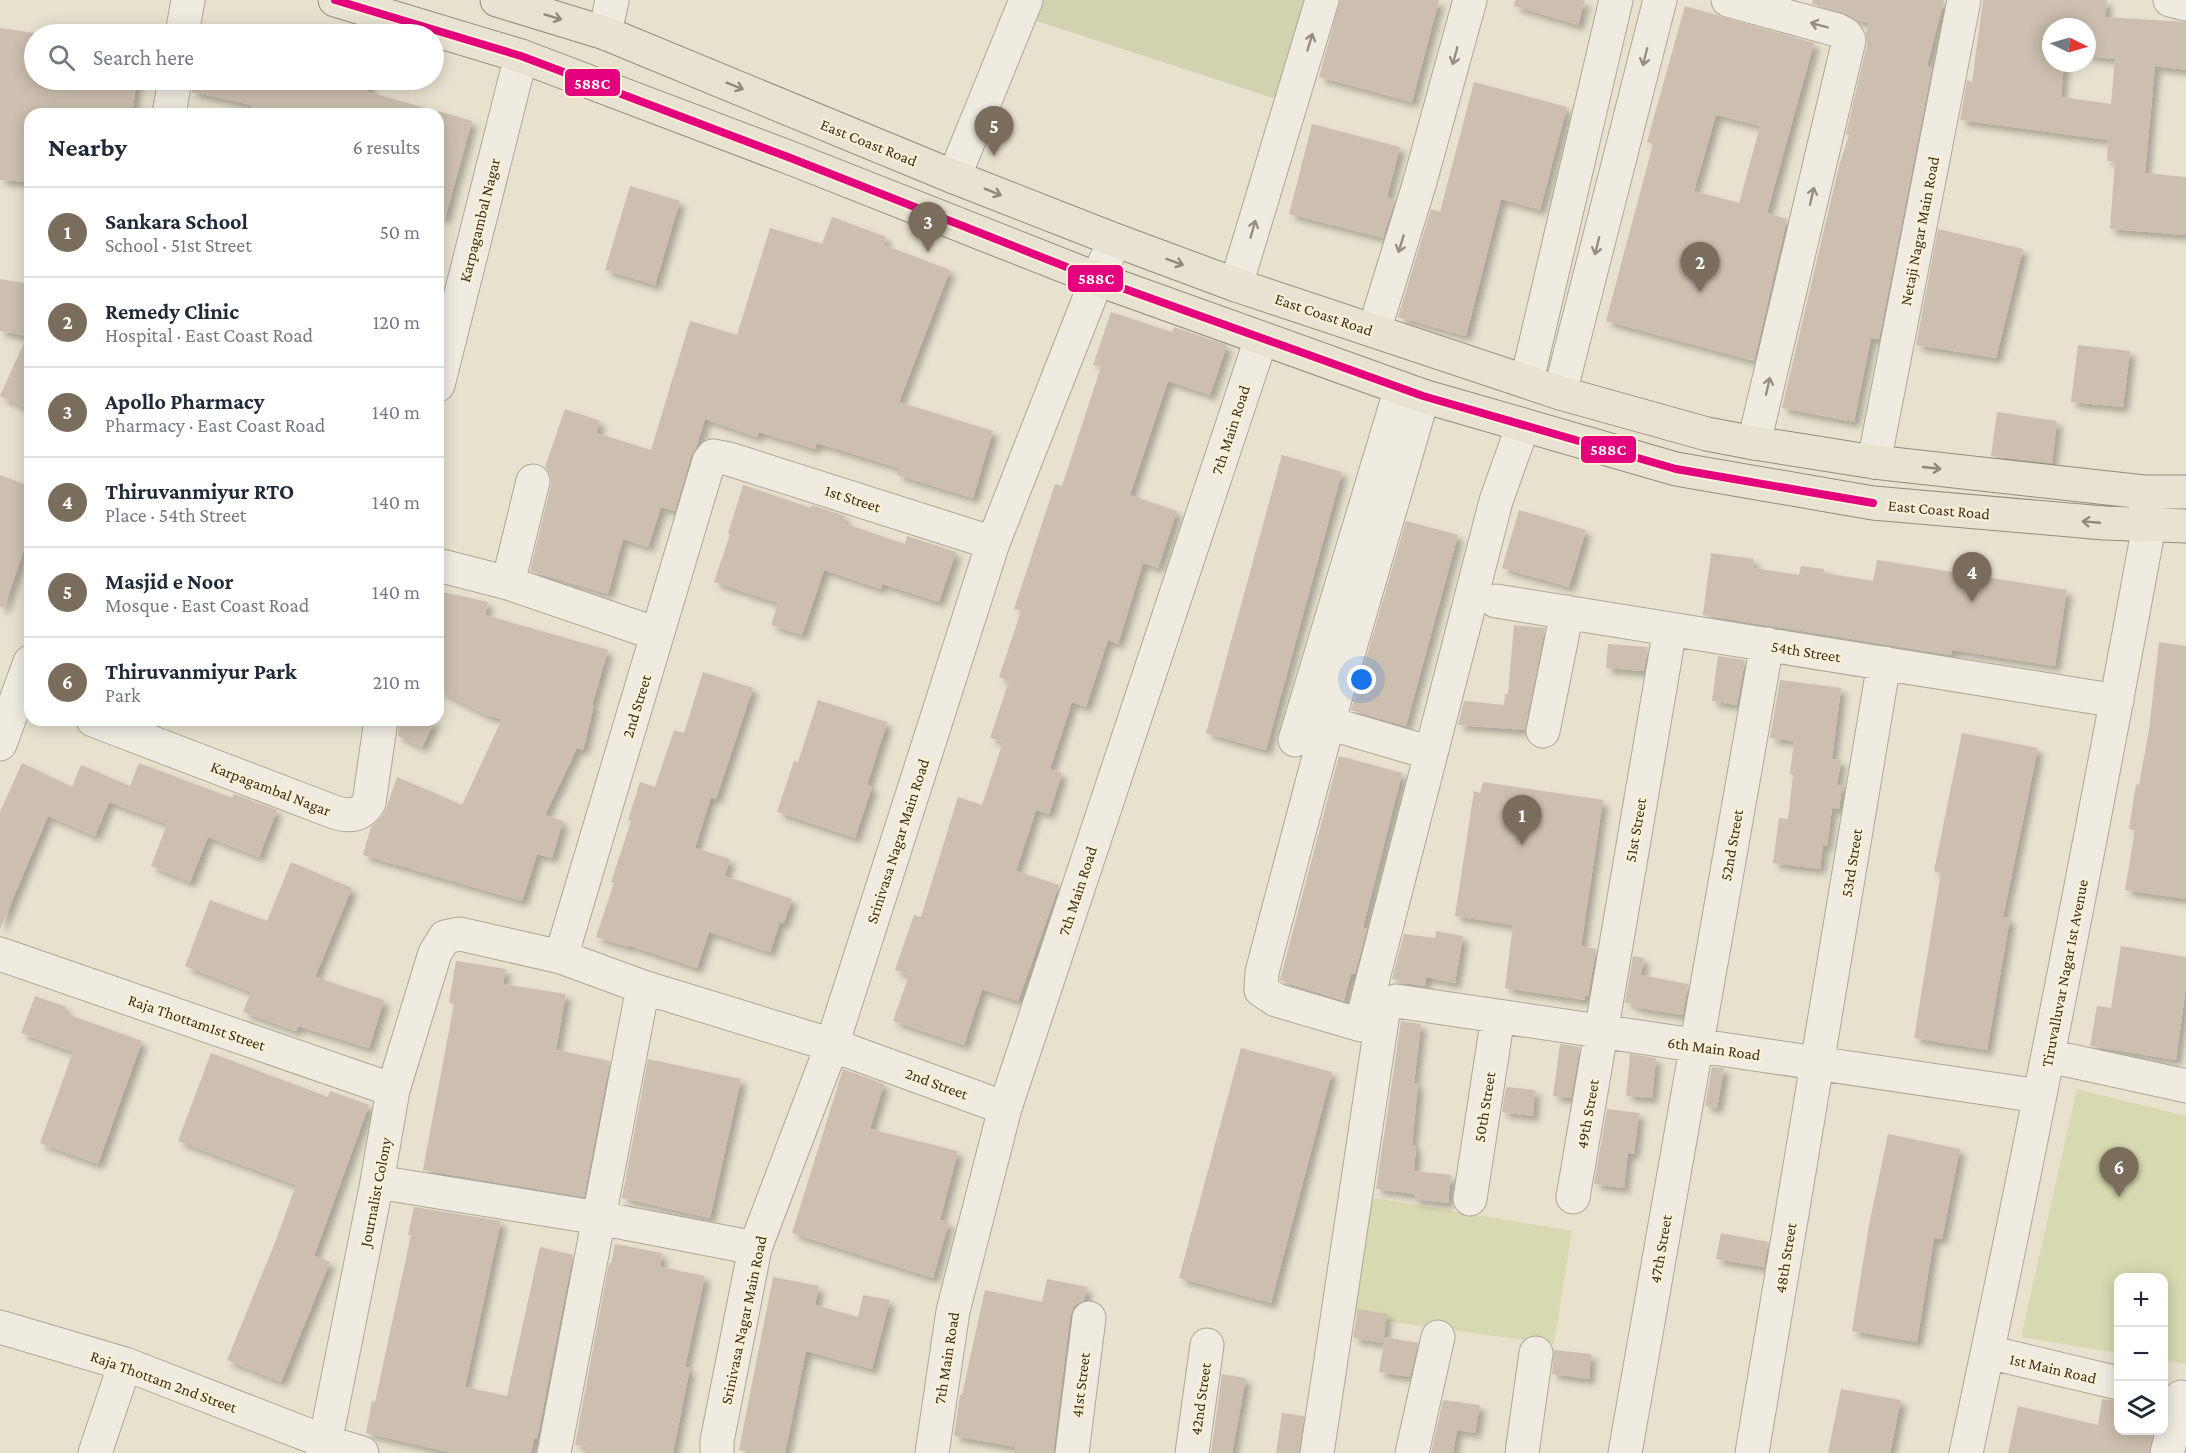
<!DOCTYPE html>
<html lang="en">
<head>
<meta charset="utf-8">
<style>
  body { margin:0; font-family:"Crimson Pro",serif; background:#f6f6f7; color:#1f2937 }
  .controls { position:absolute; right:18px; bottom:18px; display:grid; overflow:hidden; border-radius:12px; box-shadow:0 3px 15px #0003 }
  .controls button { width:54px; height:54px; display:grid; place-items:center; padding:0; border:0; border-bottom:2px solid #e0e1e3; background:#fff; color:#1f2937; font:30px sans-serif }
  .compass { position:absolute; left:2042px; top:18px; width:54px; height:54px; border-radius:50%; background:#fff; box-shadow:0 3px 15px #0003; rotate:95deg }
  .you { position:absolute; left:1362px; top:680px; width:21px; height:21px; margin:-15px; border:4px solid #fff; border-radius:50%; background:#1a73e8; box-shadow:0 0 0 9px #1a73e833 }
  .badge { display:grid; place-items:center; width:39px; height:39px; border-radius:50%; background:#7a6d5c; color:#fff; font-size:20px; font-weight:700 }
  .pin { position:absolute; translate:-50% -50px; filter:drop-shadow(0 2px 3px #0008) }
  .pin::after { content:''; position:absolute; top:32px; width:21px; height:18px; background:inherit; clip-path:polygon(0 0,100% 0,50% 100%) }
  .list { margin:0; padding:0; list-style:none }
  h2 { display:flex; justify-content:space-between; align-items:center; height:78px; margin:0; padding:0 24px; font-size:26px }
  h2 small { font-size:20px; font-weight:400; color:#747a83 }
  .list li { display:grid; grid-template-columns:39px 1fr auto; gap:18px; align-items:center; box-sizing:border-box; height:90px; padding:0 24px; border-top:2px solid #e0e1e3 }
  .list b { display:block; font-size:22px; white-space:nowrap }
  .list p { margin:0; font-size:20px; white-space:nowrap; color:#747a83 }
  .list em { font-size:20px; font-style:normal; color:#747a83 }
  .icon { flex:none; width:33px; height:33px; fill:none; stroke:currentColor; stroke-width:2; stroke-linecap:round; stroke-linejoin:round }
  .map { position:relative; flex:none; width:2186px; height:1453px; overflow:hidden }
  .search { position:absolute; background:#fff; box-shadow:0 3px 15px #0003; left:24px; top:24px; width:420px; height:66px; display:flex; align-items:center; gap:15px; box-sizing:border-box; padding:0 21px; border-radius:33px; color:#747a83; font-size:22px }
  .panel { position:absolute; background:#fff; box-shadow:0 3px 15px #0003; left:24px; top:108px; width:420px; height:618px; border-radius:18px }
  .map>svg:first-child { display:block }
</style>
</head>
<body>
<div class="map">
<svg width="2186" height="1453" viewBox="0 0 2186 1453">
  <defs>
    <filter id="shadow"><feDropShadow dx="5.5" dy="5.5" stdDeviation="3" flood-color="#0004"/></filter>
  </defs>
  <rect width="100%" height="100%" fill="#e8e1ce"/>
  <path fill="#d7d9b0" d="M2077,1089L2186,1116V1364L2164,1361V1278H2118V1353L2021,1337Z
    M1368,1197L1572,1231L1554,1344L1349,1316Z"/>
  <path fill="#d1d2af" d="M1039,0H1317L1288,103L1031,19Z"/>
  <path fill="#ccbfaf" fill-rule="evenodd" filter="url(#shadow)" d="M1340,0H1439L1412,102L1319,77Z
    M1515,0H1585L1578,25L1514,6Z
    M1813,0H1944L1927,66L1932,68L1879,339L1871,338L1854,422L1782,408L1839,166L1849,135L1846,134L1867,44L1866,33L1869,23L1856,20L1842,12L1812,4Z
    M1983,0H2107L2105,17L2186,22V70L2155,66L2145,173L2186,177V235L2110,229L2115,162L2107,161L2108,140L1960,120L1967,80L1972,82ZM2051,27H2087V56L2115,59L2111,104L2061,97L2064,63H2051Z
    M1685,6L1814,43L1767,213L1787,219L1754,361L1606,321L1653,144L1647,142ZM1716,115L1760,126L1739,203L1694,191Z
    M0,28L34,33V80H137L132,114H30V182L0,180Z
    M193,80H371L368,92L422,107L421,114H250L252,105L192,92Z
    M1474,82L1567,107L1540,210L1501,199L1466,336L1398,317L1431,209L1440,212Z
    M438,111L472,121L445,218L438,217Z
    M1312,124L1400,147L1387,197L1395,200L1383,238L1289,214Z
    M630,186L680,201L655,285L605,270Z
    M832,217L886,237L884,245L950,270L899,402L993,431L973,498L897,475L899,468L817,443L815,449L759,432L757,437L705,419L696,448L691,456L675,511L661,507L648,547L623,539L608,594L530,571L551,485V475L545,467L565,409L600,421L596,433L651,450L690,321L737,335L770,228L822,244Z
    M1938,229L2023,249L1996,358L1916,345Z
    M0,279L30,284V410L0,396L27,336L0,331Z
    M1111,312L1172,332L1174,327L1227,345L1210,395L1168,381L1130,495L1177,511L1158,568L1143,563L1118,644L1108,640L1086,707L1072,702L1050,769L1062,773L1049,814L1036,810L1016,871L1059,885L1018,1001L982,989L964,1045L893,1021L909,975L895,970L914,915L921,917L958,797L982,805L1003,742L990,738L1009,681L999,677L1021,611L1014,609L1055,484L1062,486L1101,367L1093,365Z
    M2078,345L2130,351L2123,407L2071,402Z
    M1997,412L2057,421L2052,463L1991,456Z
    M1282,455L1342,472L1266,750L1206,733Z
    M0,475L30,486V532L4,608L0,607Z
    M743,485L811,508L812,505L845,516L843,523L905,544L907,536L956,552L939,602L882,584L881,589L824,570L802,635L771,625L778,603L714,582L730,535L728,534Z
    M1519,510L1586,530L1569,587L1502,568Z
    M1406,521L1458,535L1406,726L1351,710Z
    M1711,553L1754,559L1753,568L1799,575L1801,566L1824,569V573L1873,581L1877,560L2067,590L2055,666L1952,650L1951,655L1703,615Z
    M438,591L488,602L485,615L608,650L592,705H594L583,750L577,748L545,815L563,821L552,858L537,854L522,901L363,855L371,827L384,814L397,777L462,805L502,719L486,715L438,690Z
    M1514,625L1545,628L1525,730L1458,725L1464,701L1504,705L1505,694H1508Z
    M2159,642L2186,646V899L2125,890L2135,830L2129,829L2136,784L2139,785L2149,730Z
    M1608,644L1648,647L1644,671L1606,668Z
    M1718,656L1745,660L1737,705L1712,701Z
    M703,672L753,688L716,799L711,797L695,848L730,859L725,876L792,899L784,923L780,922L770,952L709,932L697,968L628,945V947L596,937L614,883L611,882L631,821L628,820L640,782L655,787L674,730L684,733Z
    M1780,680L1841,688L1832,759L1841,760L1837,785H1842L1839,809L1832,808L1827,846L1823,845L1820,869L1773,863L1779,818L1788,819L1793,775L1790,774L1794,741L1770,738Z
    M818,700L887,722L867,785L872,787L855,838L777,812L794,761L798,762Z
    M399,720H435L422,747L398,736Z
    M1962,733L2038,748L2003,917L2010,918L1987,1050L1914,1038L1941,873L1934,871Z
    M1339,756L1402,773L1363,928H1367L1355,974H1351L1344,1001L1280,980Z
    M22,763L72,787L81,765L130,786L139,763L232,798L234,794L277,810L259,857L208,837L190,882L151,866L167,824L109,802L95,836L48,816L0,929V812Z
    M1483,782L1603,800L1581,946L1596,949L1588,996H1585L1584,1000L1505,988L1513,925L1455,916L1474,791L1480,793Z
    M291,862L352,888L315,977L384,1000L369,1048L298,1026L296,1031L243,1012L251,992L185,966L210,900L267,921Z
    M1436,931L1463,936L1455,983L1426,977L1425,986L1398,982L1399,980L1392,979L1404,934L1435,938Z
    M2121,946L2186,957V986L2176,1060L2090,1046L2097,1006L2111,1008Z
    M1633,956L1644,958L1641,975L1688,984L1683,1015L1634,1007V1004L1625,1003Z
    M456,961L506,969L503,984L566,994L556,1050L610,1061L584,1197L423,1170L454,1004L449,1003Z
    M35,996L66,1007L64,1013L142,1041L98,1164L40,1143L73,1052L21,1033Z
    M1401,1021L1421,1024L1414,1083L1418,1084L1412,1145L1416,1146L1414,1171L1451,1175L1448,1203L1414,1199V1194L1376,1189Z
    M1560,1044L1580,1047L1571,1098L1553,1096Z
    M1241,1048L1332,1072L1271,1303L1179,1278Z
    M211,1053L328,1097L330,1091L369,1105L314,1256L330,1262L281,1382L227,1360L276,1240L296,1185L178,1141Z
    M1630,1054L1656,1058L1652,1098L1626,1096Z
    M648,1059L741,1079L710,1218L622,1198Z
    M1712,1067L1724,1068L1717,1108L1705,1106Z
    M843,1069L884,1084L870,1129L958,1151L940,1220L949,1222L933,1278L792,1233Z
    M1506,1087L1535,1090L1533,1116L1502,1112Z
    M1607,1109L1639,1113L1634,1154L1628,1153L1624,1188L1594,1184Z
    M1888,1134L1960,1149L1942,1239L1934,1238L1917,1342L1852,1331L1869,1225Z
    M414,1207L501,1221L465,1387L507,1396L540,1247L573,1255L537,1439H534L531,1453H453L366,1433L372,1401L375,1402L397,1300L411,1235H408Z
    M1721,1233L1768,1242L1764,1267L1716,1259Z
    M615,1244L662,1253L660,1267L705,1276L685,1367L690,1368L673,1453H585L586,1447L575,1445L609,1263H611Z
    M773,1277L819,1286L815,1305L858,1317L863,1295L890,1300L872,1369L806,1351L785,1453H754L739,1450Z
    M1047,1279L1087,1287L1084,1300L1074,1306L1070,1316L1053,1453H1014L1016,1447L954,1436L960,1395H962L985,1290L1042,1302Z
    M1358,1309L1387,1314L1383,1343L1353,1338Z
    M1385,1337L1418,1343L1410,1377L1379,1372Z
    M1554,1350L1591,1354L1589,1379L1552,1374Z
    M1222,1374L1246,1378L1232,1453H1211Z
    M1841,1389L1901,1400L1890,1453H1828Z
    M2102,1399L2118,1401V1431H2153L2149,1453H2008L2018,1406L2098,1425Z
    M1443,1400L1480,1405L1475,1433L1457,1430L1453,1453H1431Z
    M1282,1413L1304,1416L1299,1453H1276Z"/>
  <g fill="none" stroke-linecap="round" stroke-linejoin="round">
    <g stroke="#ada697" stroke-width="35">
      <path id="minor" d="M1728,0L1837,30L1845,34L1849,40L1754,443
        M2170,0L2186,4
        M605,33L612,0
        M182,34L188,0
        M169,114L175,80
        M954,177L1026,0
        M1236,285L1322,0
        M1374,331L1419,185L1470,0
        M1527,380L1616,0
        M438,385L521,56
        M1560,393L1660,0
        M1423,396L1328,723L1262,972L1261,990L1276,1000L1361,1025L1496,501L1523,425
        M1874,462L1964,0
        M438,565L508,583L657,634
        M508,583L533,481
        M1496,601L2117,701
        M93,720L334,812C349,817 360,816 369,803L381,720
        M1328,723L1431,753
        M1543,731L1567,612
        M1295,740L1401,388
        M0,744L30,662
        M0,954L393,1090
        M561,957L709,461L713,456L729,459L993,543
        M2049,1056L2186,1086
        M377,1182L599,1218L755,1248
        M1573,1197L1670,629
        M1470,1199L1498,1016
        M0,1327L125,1364L326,1442L362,1453
        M1988,1352L2118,1383
        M95,1453L125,1364
        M323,1453L377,1182L393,1090L435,953L445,937L460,934L561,957L643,987L832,1045L1005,1108
        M554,1453L643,987
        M717,1453V1441L755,1248L832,1045L993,543L1097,279L1115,240
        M932,1453L953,1311L1005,1108L1261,339
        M1072,1453L1089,1318
        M1192,1453L1207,1345
        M1317,1453L1383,1013L1389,1004L1396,1001L2039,1096
        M1412,1453L1438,1337
        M1522,1453L1536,1353
        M1625,1453L1767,644
        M1752,1453L1884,663
        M1966,1453C2032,1145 2092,835 2149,526L2145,498
        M2167,1453L2181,1397"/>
    </g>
    <g stroke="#938b7e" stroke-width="35">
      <path id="major" d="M335,0L521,56L788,157L1097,279L1423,396L1676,469L1873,503L2104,523L2186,526
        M497,0L605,33L954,177L1115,240L1236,285L1560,393L1707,434L1754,443L1874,462L2144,492H2186"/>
    </g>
    <use href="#minor" stroke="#f0ebe1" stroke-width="33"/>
    <use href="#major" stroke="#e7e2d1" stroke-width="33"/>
    <g stroke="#f9f0d5" stroke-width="12">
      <path id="bus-1" d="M335,0L521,56L788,157L1097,279L1423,396L1676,469L1873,503"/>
    </g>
    <use href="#bus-1" stroke="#e5007d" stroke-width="8"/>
  </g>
  <defs><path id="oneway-shaft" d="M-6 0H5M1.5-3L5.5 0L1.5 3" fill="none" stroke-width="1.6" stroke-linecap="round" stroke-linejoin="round" transform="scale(1.5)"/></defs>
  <g stroke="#928878">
    <use href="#oneway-shaft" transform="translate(553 17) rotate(17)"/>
    <use href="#oneway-shaft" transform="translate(735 86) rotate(22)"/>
    <use href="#oneway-shaft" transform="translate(993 192) rotate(22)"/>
    <use href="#oneway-shaft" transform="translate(1175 262) rotate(20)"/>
    <use href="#oneway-shaft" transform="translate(1932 468) rotate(6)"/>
    <use href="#oneway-shaft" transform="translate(2091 522) rotate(-175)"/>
  </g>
  <g stroke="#978d80">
    <use href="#oneway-shaft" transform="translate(1819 25) rotate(-165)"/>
    <use href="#oneway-shaft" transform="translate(1310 42) rotate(-73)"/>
    <use href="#oneway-shaft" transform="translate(1455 56) rotate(105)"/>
    <use href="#oneway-shaft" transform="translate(1645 57) rotate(104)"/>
    <use href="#oneway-shaft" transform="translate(1812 196) rotate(-77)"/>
    <use href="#oneway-shaft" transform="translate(1253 229) rotate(-74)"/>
    <use href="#oneway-shaft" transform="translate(1401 244) rotate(107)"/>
    <use href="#oneway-shaft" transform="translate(1597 246) rotate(104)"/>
    <use href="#oneway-shaft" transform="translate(1768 386) rotate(-77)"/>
  </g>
  <g text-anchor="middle" stroke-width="4.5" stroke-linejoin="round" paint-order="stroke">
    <g font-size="16" fill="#3e2f1e" stroke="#f9f0d5">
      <text transform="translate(869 142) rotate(22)" y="6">East Coast Road</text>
      <text transform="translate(479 220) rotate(-76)" y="6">Karpagambal Nagar</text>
      <text transform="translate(1919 231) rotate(-79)" y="6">Netaji Nagar Main Road</text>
      <text transform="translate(1324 314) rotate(19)" y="6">East Coast Road</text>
      <text transform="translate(1230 430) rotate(-72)" y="6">7th Main Road</text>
      <text transform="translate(853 498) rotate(18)" y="6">1st Street</text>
      <text transform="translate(1939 509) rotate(5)" y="6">East Coast Road</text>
      <text transform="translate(1806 651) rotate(9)" y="6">54th Street</text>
      <text transform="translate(636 706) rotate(-73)" y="6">2nd Street</text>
      <text transform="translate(271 788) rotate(21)" y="6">Karpagambal Nagar</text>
      <text transform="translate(1635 830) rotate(-80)" y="6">51st Street</text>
      <text transform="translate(897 841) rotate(-72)" y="6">Srinivasa Nagar Main Road</text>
      <text transform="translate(1731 845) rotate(-80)" y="6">52nd Street</text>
      <text transform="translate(1851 863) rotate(-81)" y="6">53rd Street</text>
      <text transform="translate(1077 891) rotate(-72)" y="6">7th Main Road</text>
      <text transform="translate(2064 973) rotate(-79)" y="6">Tiruvalluvar Nagar 1st Avenue</text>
      <text transform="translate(197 1022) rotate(19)" y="6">Raja Thottam1st Street</text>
      <text transform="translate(1714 1048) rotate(8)" y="6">6th Main Road</text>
      <text transform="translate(937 1083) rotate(20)" y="6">2nd Street</text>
      <text transform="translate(1484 1107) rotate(-81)" y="6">50th Street</text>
      <text transform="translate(1587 1114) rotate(-80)" y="6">49th Street</text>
      <text transform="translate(375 1192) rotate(-79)" y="6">Journalist Colony</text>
      <text transform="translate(1660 1249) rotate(-80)" y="6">47th Street</text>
      <text transform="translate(1785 1258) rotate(-81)" y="6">48th Street</text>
      <text transform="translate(743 1320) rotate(-78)" y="6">Srinivasa Nagar Main Road</text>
      <text transform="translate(946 1358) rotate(-81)" y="6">7th Main Road</text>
      <text transform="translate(2053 1368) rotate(13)" y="6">1st Main Road</text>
      <text transform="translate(164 1381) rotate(20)" y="6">Raja Thottam 2nd Street</text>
      <text transform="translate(1080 1385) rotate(-83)" y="6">41st Street</text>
      <text transform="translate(1200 1399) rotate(-82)" y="6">42nd Street</text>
    </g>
  </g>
  <g stroke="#f9f0d5" stroke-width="2">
    <rect x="564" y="68" width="57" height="29" rx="6" fill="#e5007d"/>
    <rect x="1067" y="264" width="57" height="29" rx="6" fill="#e5007d"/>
    <rect x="1580" y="435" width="57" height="29" rx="6" fill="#e5007d"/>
  </g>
  <g font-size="16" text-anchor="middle" font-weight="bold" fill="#fff">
    <text x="592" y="89">588C</text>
    <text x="1096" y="284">588C</text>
    <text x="1608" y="455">588C</text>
  </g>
</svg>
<div class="controls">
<button>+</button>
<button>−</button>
<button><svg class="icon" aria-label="layers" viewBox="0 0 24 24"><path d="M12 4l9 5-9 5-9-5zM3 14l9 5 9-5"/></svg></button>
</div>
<svg class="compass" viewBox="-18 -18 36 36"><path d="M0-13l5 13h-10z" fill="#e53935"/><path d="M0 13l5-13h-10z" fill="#747a83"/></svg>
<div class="you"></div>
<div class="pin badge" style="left:1522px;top:845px">1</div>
<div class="pin badge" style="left:1700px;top:292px">2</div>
<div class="pin badge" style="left:928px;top:252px">3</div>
<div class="pin badge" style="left:1972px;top:602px">4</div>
<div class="pin badge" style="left:994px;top:156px">5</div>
<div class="pin badge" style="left:2119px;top:1197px">6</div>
<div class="search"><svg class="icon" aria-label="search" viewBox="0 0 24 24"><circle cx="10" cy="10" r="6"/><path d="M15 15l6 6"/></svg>Search here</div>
<section class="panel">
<h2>Nearby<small>6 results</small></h2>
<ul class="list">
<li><span class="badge">1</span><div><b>Sankara School</b><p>School · 51st Street</p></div><em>50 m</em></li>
<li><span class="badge">2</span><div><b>Remedy Clinic</b><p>Hospital · East Coast Road</p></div><em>120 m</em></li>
<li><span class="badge">3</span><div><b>Apollo Pharmacy</b><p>Pharmacy · East Coast Road</p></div><em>140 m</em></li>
<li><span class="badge">4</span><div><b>Thiruvanmiyur RTO</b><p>Place · 54th Street</p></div><em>140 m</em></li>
<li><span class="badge">5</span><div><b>Masjid e Noor</b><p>Mosque · East Coast Road</p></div><em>140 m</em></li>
<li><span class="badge">6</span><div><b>Thiruvanmiyur Park</b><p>Park</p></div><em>210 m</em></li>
</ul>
</section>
</div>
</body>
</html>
